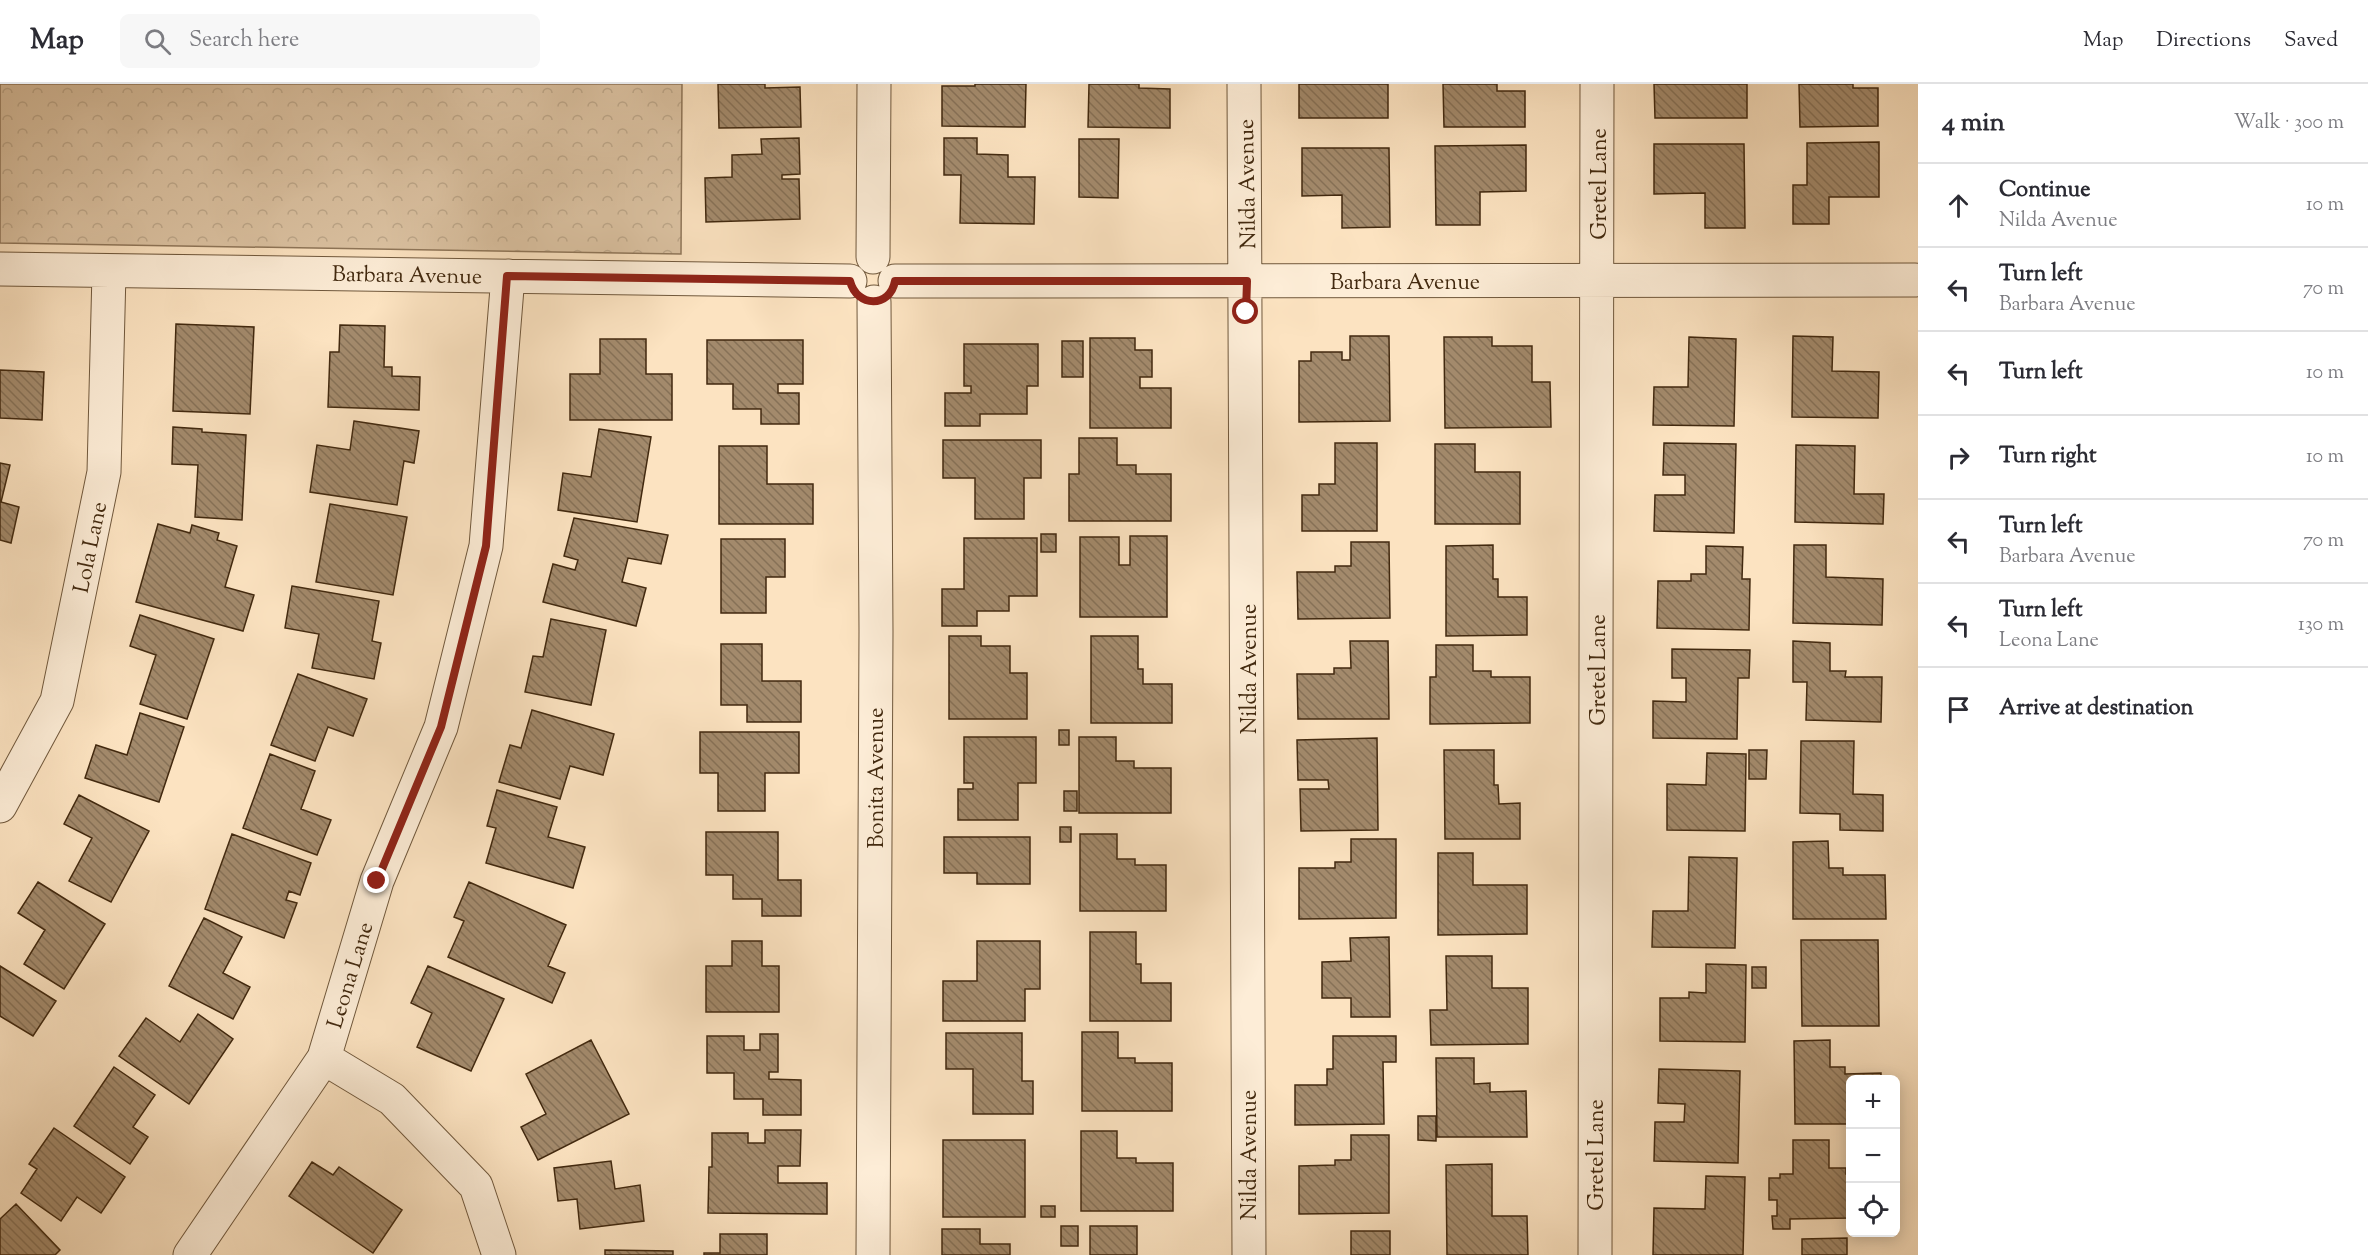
<!DOCTYPE html>
<html lang="en">
<head>
<meta charset="utf-8">
<style>
  body { margin:0; font-family:"Sorts Mill Goudy",serif; background:#f7f7f7; color:#2b2b33 }
  .controls { position:absolute; right:18px; bottom:18px; display:grid; overflow:hidden; border-radius:9px; box-shadow:0 3px 15px #0003 }
  .controls button { width:54px; height:54px; display:grid; place-items:center; padding:0; border:0; border-bottom:2px solid #e1e1e2; background:#fff; color:#2b2b33; font:30px sans-serif }
  .stop { position:absolute; width:18px; height:18px; margin:-14px; border:4px solid #8f2418; border-radius:50%; background:#fff }
  .stop.end { background:#8f2418; border-color:#fff; box-shadow:0 2px 6px #0008 }
  .list { margin:0; padding:0; list-style:none }
  h2 { display:flex; justify-content:space-between; align-items:center; height:78px; margin:0; padding:0 24px; font-size:26px }
  h2 small { font-size:20px; font-weight:400; color:#7c7c81 }
  .list li { display:grid; grid-template-columns:39px 1fr auto; gap:18px; align-items:center; box-sizing:border-box; height:84px; padding:0 24px; border-top:2px solid #e1e1e2 }
  .list b { display:block; font-size:22px; white-space:nowrap }
  .list p { margin:0; font-size:20px; white-space:nowrap; color:#7c7c81 }
  .list em { font-size:20px; font-style:normal; color:#7c7c81 }
  .icon { flex:none; width:33px; height:33px; fill:none; stroke:currentColor; stroke-width:2; stroke-linecap:round; stroke-linejoin:round }
  .map { position:relative; flex:none; width:1918px; height:1171px; overflow:hidden }
  header { display:flex; align-items:center; gap:36px; box-sizing:border-box; height:84px; padding:0 30px; background:#fff; border-bottom:2px solid #e1e1e2 }
  header strong { font-size:28px }
  nav { display:flex; gap:33px; margin-inline-start:auto; font-size:21px }
  .search { width:420px; height:54px; background:#f7f7f7; display:flex; align-items:center; gap:15px; box-sizing:border-box; padding:0 21px; border-radius:9px; color:#7c7c81; font-size:22px }
  main { display:flex }
  aside { flex:1; background:#fff }
  .map>svg:first-child { display:block }
</style>
</head>
<body>
<header>
<strong>Map</strong>
<div class="search"><svg class="icon" aria-label="search" viewBox="0 0 24 24"><circle cx="10" cy="10" r="6"/><path d="M15 15l6 6"/></svg>Search here</div>
<nav><a>Map</a><a>Directions</a><a>Saved</a></nav>
</header>
<main>
<div class="map">
<svg width="1918" height="1171" viewBox="0 0 1918 1171">
  <defs>
    <pattern id="park-crowns" width="20" height="18" patternUnits="userSpaceOnUse" patternTransform="scale(1.5)"><rect width="20" height="18" fill="#dcc3a3"/><path d="M2 6a3 3 0 1 1 6 0M12 15a3 3 0 1 1 6 0" fill="none" stroke="#bea88b"/></pattern>
    <pattern id="building-back-hatch" width="6" height="6" patternUnits="userSpaceOnUse" patternTransform="scale(1.5)"><rect width="6" height="6" fill="#a38a6c"/><path d="M-1 5l2 2M0 0l6 6M5-1l2 2" fill="none" stroke="#867157"/></pattern>
  </defs>
  <rect width="100%" height="100%" fill="#fce3c1"/>
  <filter id="stains"><feTurbulence type="fractalNoise" baseFrequency=".00333" numOctaves="4"/><feColorMatrix values="0 0 0 0 .2 0 0 0 0 .09 0 0 0 0 .02 0 0 0 .5 -.17"/></filter>
  <radialGradient id="worn" r=".72"><stop offset=".6" stop-color="#630" stop-opacity="0"/><stop offset="1" stop-color="#630" stop-opacity=".3"/></radialGradient>
  <path fill="url(#park-crowns)" stroke="#8f7659" stroke-width="1.5" d="M0,0H682L681,170L0,159Z"/>
  <path fill="url(#building-back-hatch)" stroke="#42290f" stroke-width="1.5" d="M718,0H765V4L800,3L801,43L719,44Z
    M975,0H1026L1025,43L942,42V2H975Z
    M1089,0H1139V4L1170,5V44L1088,43Z
    M1299,0H1388V34H1299Z
    M1443,0H1497V7H1525V43H1444Z
    M1654,0H1747V34H1655Z
    M1799,0H1853V4H1878V42L1800,43Z
    M799,54L800,90L782,91V95H799L800,135L706,138L705,94L732,93V71L762,70L761,55Z
    M944,54H977V70L1008,71V93H1035L1034,140L960,139L961,91H944Z
    M1079,55H1119L1118,114L1079,113Z
    M1879,58V113H1829V140H1793V101H1807V59Z
    M1654,60H1744L1745,144H1705V109L1654,110Z
    M1526,61V107L1480,108V141H1436L1435,62Z
    M1302,64H1389L1390,143L1342,144V111L1302,112Z
    M176,240L254,243L250,330L173,327Z
    M340,241L385,242L384,283H392V292L420,293L419,326L328,323L330,268H339Z
    M1350,252H1389L1390,337L1299,338V277H1311V268H1342V276H1350Z
    M1793,252L1833,253L1832,287L1879,288L1878,334L1792,333Z
    M1444,253H1492V262H1532V298H1550L1551,343L1445,344Z
    M1689,253L1736,255L1734,342L1653,341L1654,303H1688Z
    M1090,254H1135V266H1152V293H1140V304H1171V344H1090Z
    M600,255H646V290H672V336H570V290H600Z
    M707,256H803V300H778V309H799V340H761V325H733V300H707Z
    M1062,257H1083V293H1062Z
    M964,260H1038V302H1027V330H980V342H945V309H971V302H964Z
    M0,286L44,288L42,336L0,334Z
    M354,337L419,347L414,379L404,377L397,421L310,408L317,361L350,366Z
    M173,343L202,345V348L246,351L242,436L195,433L198,381L172,380Z
    M599,345L651,353L637,438L558,426L563,389L591,393Z
    M1079,354H1117V381H1136V390H1171V437H1069V390H1079Z
    M943,356H1041V394H1024V435H975V394H943Z
    M1335,359H1377V447H1302V411H1319V400H1335Z
    M1664,359L1736,360L1734,449L1654,447L1655,411H1685V391H1663Z
    M1435,360H1475V388H1520V440H1435Z
    M1796,361L1855,362L1854,410H1884L1883,440L1795,438Z
    M719,362H767V400H813V440H719Z
    M0,379L10,381L1,418L19,423L11,459L0,456Z
    M330,420L407,433L393,511L316,498Z
    M574,434L668,451L661,480L628,474L622,498L646,504L636,542L543,518L553,480L575,486L578,476L564,472Z
    M158,440L190,449L192,441L219,449L217,456L237,462L225,503L254,511L243,547L136,518Z
    M1041,450H1056V468H1041Z
    M1130,452H1167V533H1080V453H1119V481H1130Z
    M964,454H1037V512H1009V527H977V542H942V505H964Z
    M721,455H785V493H766V529H721Z
    M1351,458H1389L1390,534L1298,535L1297,488H1335V482H1351Z
    M1493,461V495H1498V513H1527V551L1446,552V462Z
    M1794,461H1826V493L1883,495L1882,541L1793,539Z
    M1706,462L1743,463L1742,495H1750L1749,546L1657,544L1658,497H1691V490H1706Z
    M292,502L379,517L372,557L381,559L374,595L312,584L319,550L285,544Z
    M140,531L214,555L187,635L140,620L156,571L130,562Z
    M551,535L606,546L591,621L525,608L533,572L543,573Z
    M949,552H981V562H1010V589H1027V635H949Z
    M1091,552H1138V585H1143V600H1172V639H1091Z
    M1350,557H1388L1389,635H1298L1297,590H1334V584H1351Z
    M1793,557L1830,559V587H1846L1845,593H1882L1881,638L1806,636L1807,598H1793Z
    M721,560H762V597H801V638H747V621H721Z
    M1436,561H1473V587H1491V593H1530V639L1430,640V593H1436Z
    M1672,565L1750,566L1749,594H1738L1737,655L1653,654V617L1686,618V594H1672Z
    M298,590L367,615L353,652L328,643L315,677L271,661Z
    M532,626L614,650L603,691L570,682L560,715L499,698L510,661L521,664Z
    M140,629L184,643L159,718L85,694L96,661L127,671Z
    M1059,646H1069V661H1059Z
    M700,648H799V689H765V727H718V689H700Z
    M964,653H1036V699H1018V736H958V705H973V699H964Z
    M1079,653H1116V677H1134V684H1171V729H1079Z
    M1377,654L1378,746L1301,747L1300,705H1329L1328,696H1298L1297,656Z
    M1801,657H1854L1853,710L1883,711V747L1840,746V730L1800,729Z
    M1444,666H1494V701H1498L1499,720L1520,719V755H1445Z
    M1749,666H1767L1766,695H1749Z
    M1707,669L1746,670L1745,747L1667,746V700L1706,701Z
    M270,670L315,687L301,725L331,736L317,771L243,744Z
    M497,706L557,723L548,753L585,763L573,804L486,779L496,744L487,742Z
    M1064,707H1077V727H1064Z
    M79,711L149,747L111,818L69,797L92,754L64,740Z
    M1060,743H1071V758H1060Z
    M706,748H778V796H801V832H762V815H733V791H706Z
    M232,750L311,779L300,811L289,807L286,816L297,819L284,854L205,825Z
    M1080,750H1117V775H1135V781H1166V827H1080Z
    M944,753H1030V800H977V789H944Z
    M1351,755H1396V834L1299,835V784H1335V778H1351Z
    M1828,757L1829,784H1843V791H1885L1886,835H1793V758Z
    M1438,769H1473V801H1527V850L1438,851Z
    M1689,773L1737,774L1735,864L1652,863L1653,827H1688Z
    M38,798L105,840L64,905L24,880L45,846L18,829Z
    M469,798L566,841L548,882L565,889L552,919L448,873L464,837L454,833Z
    M204,834L242,853L223,889L250,903L233,935L169,902Z
    M1090,848H1136V880H1141V899H1171V937H1090Z
    M1389,853L1390,933H1351V914H1322V878L1351,877L1350,854Z
    M1801,856H1878L1879,942H1802Z
    M732,857H762V882H779V928H706V882H732Z
    M977,857H1040V905H1025V937H943V897H977Z
    M1446,872H1492V904H1528V960L1431,961L1430,926H1447Z
    M1706,880L1746,881L1745,958L1660,957V914H1689V908L1706,909Z
    M0,882L56,917L33,952L0,932Z
    M428,882L504,915L471,987L417,963L432,929L411,919Z
    M1752,883H1766V904H1752Z
    M198,930L233,955L189,1020L119,972L146,934L180,958Z
    M1082,948H1118V974H1135V979H1172V1027H1082Z
    M946,949H1022V997H1033V1030H973V985H946Z
    M760,950H778V988H769V995L801,996V1031H763V1015H734V989H707V952H744V966H760Z
    M1333,952H1396V978H1383L1384,1040L1295,1041V1001H1327V985H1333Z
    M591,956L629,1030L538,1076L521,1043L546,1030L526,990Z
    M1830,956V983H1845V990L1881,989V996H1850V1040H1795L1794,957Z
    M1436,974H1474V1000L1490,999V1008L1526,1007L1527,1053H1437Z
    M114,983L155,1011L133,1043L148,1053L130,1080L74,1042Z
    M1659,985L1740,987L1738,1079L1654,1077L1655,1038H1684L1685,1020L1658,1019Z
    M1418,1032H1436V1057L1418,1056Z
    M54,1044L125,1093L101,1129L77,1113L61,1137L21,1109L37,1085L29,1080Z
    M765,1046H801L800,1082H778V1099H827V1130L708,1129L709,1083H712V1049H748V1059H765Z
    M1081,1047H1117V1074H1136V1079H1173V1127H1081Z
    M1351,1051H1389V1129L1299,1130V1082L1335,1081V1076H1351Z
    M943,1056H1025V1133H943Z
    M1793,1056H1829V1084H1846V1090H1850V1134L1790,1135V1145H1773L1772,1132H1777V1116H1769V1094H1780V1090H1793Z
    M611,1077L615,1105L640,1101L644,1137L580,1145L577,1115L558,1117L554,1084Z
    M312,1078L333,1091L339,1083L402,1126L373,1169L289,1112Z
    M1492,1080V1132H1527L1528,1171H1447L1446,1081Z
    M1706,1092L1745,1093L1743,1171H1653L1654,1124L1705,1125Z
    M16,1120L60,1166L55,1171H0V1135Z
    M1041,1122H1055V1133H1041Z
    M1061,1142H1078V1162H1061Z
    M1090,1142H1137V1171H1090Z
    M942,1145H980V1160H1010V1171H942Z
    M1351,1147H1390V1171H1351Z
    M720,1150H767V1171H704V1169H720Z
    M1847,1154V1171H1802V1155Z
    M605,1166L673,1167V1171H605Z"/>
  <g fill="none" stroke-linecap="round" stroke-linejoin="round">
    <g stroke="#70583c" stroke-width="35">
      <path id="minor" d="M1244,0L1249,1171
        M873,173L874,0
        M0,185L850,197
        M895,197L1915,196
        M0,722L57,617L104,388L109,188
        M324,974L392,1015L476,1102L499,1171
        M190,1171L324,974L377,797L441,643L486,462L508,192
        M873,1171L876,547L874,218
        M1595,1171L1597,0"/>
    </g>
    <use href="#minor" stroke="#fdedd7" stroke-width="33"/>
  </g>
  <g fill="none" stroke-linecap="round" stroke-linejoin="round">
    <path stroke="#8f2418" stroke-width="8" d="M377,797L441,643L486,462L507,192L850,197C857,224 890,224 895,197H1247L1246,228"/>
  </g>
  <g text-anchor="middle" stroke-width="6" stroke-linejoin="round" paint-order="stroke">
    <g font-size="22" fill="#42290f" stroke="#fdedd7">
      <text transform="translate(1246 100) rotate(-91)" y="8">Nilda Avenue</text>
      <text transform="translate(1598 100) rotate(-90)" y="8">Gretel Lane</text>
      <text transform="translate(407 190) rotate(1)" y="8">Barbara Avenue</text>
      <text x="1405" y="205">Barbara Avenue</text>
      <text transform="translate(89 463) rotate(-78)" y="8">Lola Lane</text>
      <text transform="translate(1248 585) rotate(-90)" y="8">Nilda Avenue</text>
      <text transform="translate(1597 586) rotate(-90)" y="8">Gretel Lane</text>
      <text transform="translate(875 694) rotate(-90)" y="8">Bonita Avenue</text>
      <text transform="translate(349 891) rotate(-73)" y="8">Leona Lane</text>
      <text transform="translate(1248 1071) rotate(-90)" y="8">Nilda Avenue</text>
      <text transform="translate(1595 1071) rotate(-90)" y="8">Gretel Lane</text>
    </g>
  </g>
  <rect width="100%" height="100%" filter="url(#stains)"/>
  <rect width="100%" height="100%" fill="url(#worn)"/>
</svg>
<div class="controls">
<button>+</button>
<button>−</button>
<button><svg class="icon" aria-label="locate" viewBox="0 0 24 24"><circle cx="12" cy="12" r="6"/><path d="M12 2v4M12 18v4M2 12h4M18 12h4"/></svg></button>
</div>
<div class="stop" style="left:1246px;top:228px"></div>
<div class="stop end" style="left:377px;top:797px"></div>
</div>
<aside>
<h2>4 min<small>Walk · 300 m</small></h2>
<ul class="list">
<li><svg class="icon" aria-label="ahead" viewBox="0 0 24 24"><path d="M12 20V5M6 11l6-6 6 6"/></svg><div><b>Continue</b><p>Nilda Avenue</p></div><em>10 m</em></li>
<li><svg class="icon" aria-label="left" viewBox="0 0 24 24"><path d="M17 20v-9H6M10 6l-5 5 5 5"/></svg><div><b>Turn left</b><p>Barbara Avenue</p></div><em>70 m</em></li>
<li><svg class="icon" aria-label="left" viewBox="0 0 24 24"><path d="M17 20v-9H6M10 6l-5 5 5 5"/></svg><div><b>Turn left</b></div><em>10 m</em></li>
<li><svg class="icon" aria-label="right" viewBox="0 0 24 24"><path d="M7 20v-9h11M14 6l5 5-5 5"/></svg><div><b>Turn right</b></div><em>10 m</em></li>
<li><svg class="icon" aria-label="left" viewBox="0 0 24 24"><path d="M17 20v-9H6M10 6l-5 5 5 5"/></svg><div><b>Turn left</b><p>Barbara Avenue</p></div><em>70 m</em></li>
<li><svg class="icon" aria-label="left" viewBox="0 0 24 24"><path d="M17 20v-9H6M10 6l-5 5 5 5"/></svg><div><b>Turn left</b><p>Leona Lane</p></div><em>130 m</em></li>
<li><svg class="icon" aria-label="arrive" viewBox="0 0 24 24"><path d="M6 21V4h12l-3 4 3 4H6"/></svg><div><b>Arrive at destination</b></div></li>
</ul>
</aside>
</main>
</body>
</html>
